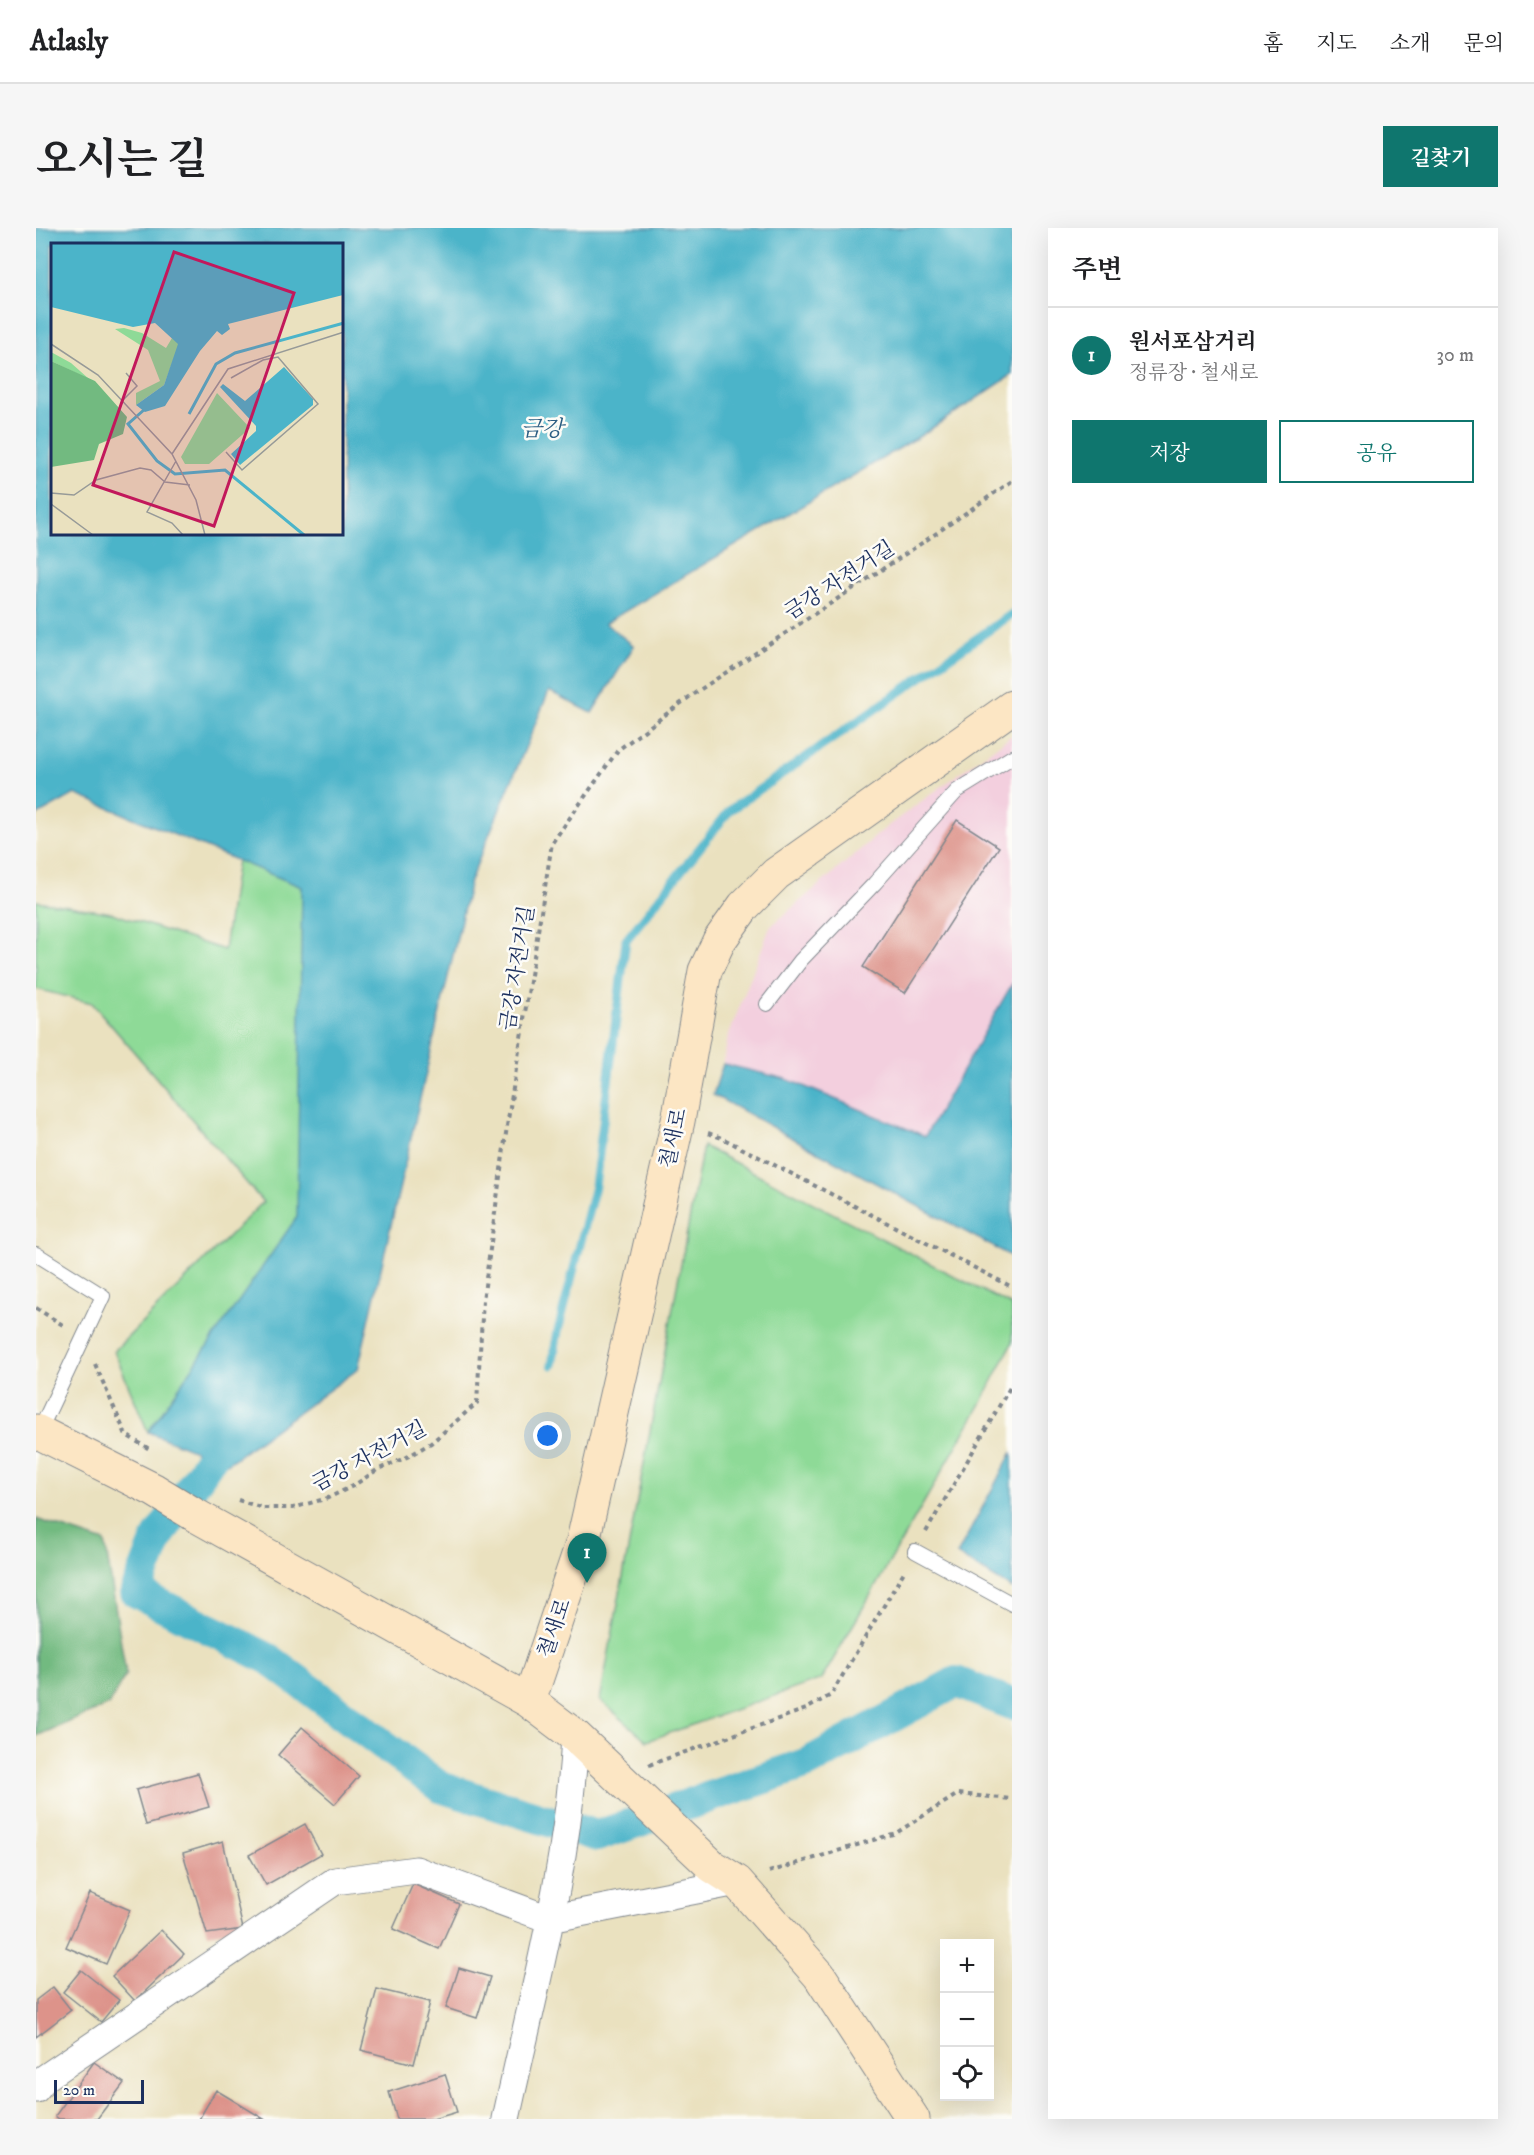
<!DOCTYPE html>
<html lang="ko">
<head>
<meta charset="utf-8">
<style>
  body { margin:0; font-family:"IM FELL DW Pica","Noto Serif KR",serif; background:#f6f6f6; color:#202124 }
  .controls { position:absolute; right:18px; bottom:18px; display:grid; overflow:hidden; border-radius:0px; box-shadow:0 6px 24px #0002 }
  .controls button { width:54px; height:54px; display:grid; place-items:center; padding:0; border:0; border-bottom:2px solid #e0e0e0; background:#fff; color:#202124; font:30px sans-serif }
  .scale { position:absolute; left:18px; bottom:15px; width:90px; box-sizing:border-box; padding-left:6px; border:3px solid #1b2f5e; border-top:0; font-size:16px; line-height:21px; white-space:nowrap; color:#1b2f5e; -webkit-text-stroke:4px #fdfcf7; paint-order:stroke }
  .you { position:absolute; left:512px; top:1208px; width:21px; height:21px; margin:-15px; border:4px solid #fff; border-radius:50%; background:#1a73e8; box-shadow:0 0 0 9px #1a73e833 }
  .badge { display:grid; place-items:center; width:39px; height:39px; border-radius:50%; background:#0f766e; color:#fff; font-size:20px; font-weight:700 }
  .pin { position:absolute; translate:-50% -50px; filter:drop-shadow(0 2px 3px #0008) }
  .pin::after { content:''; position:absolute; top:32px; width:21px; height:18px; background:inherit; clip-path:polygon(0 0,100% 0,50% 100%) }
  .list { margin:0; padding:0; list-style:none }
  h2 { display:flex; justify-content:space-between; align-items:center; height:78px; margin:0; padding:0 24px; font-size:26px }
  h2 small { font-size:20px; font-weight:400; color:#757577 }
  .list li { display:grid; grid-template-columns:39px 1fr auto; gap:18px; align-items:center; box-sizing:border-box; height:96px; padding:0 24px; border-top:2px solid #e0e0e0 }
  .list b { display:block; font-size:22px; white-space:nowrap }
  .list p { margin:0; font-size:20px; white-space:nowrap; color:#757577 }
  .list em { font-size:20px; font-style:normal; color:#757577 }
  .actions { display:flex; gap:12px; padding:18px 24px }
  .actions a { flex:1; padding:14px 0; border:2px solid #0f766e; border-radius:0px; text-align:center; font-size:21px; color:#0f766e }
  .actions .main { background:#0f766e; color:#fff }
  .icon { flex:none; width:33px; height:33px; fill:none; stroke:currentColor; stroke-width:2; stroke-linecap:round; stroke-linejoin:round }
  .map { position:relative; flex:none; width:976px; height:1891px; overflow:hidden; border-radius:0px }
  header { display:flex; align-items:center; gap:36px; box-sizing:border-box; height:84px; padding:0 30px; background:#fff; border-bottom:2px solid #e0e0e0 }
  header strong { font-size:28px }
  nav { display:flex; gap:33px; margin-inline-start:auto; font-size:21px }
  .intro { display:flex; align-items:center; justify-content:space-between; box-sizing:border-box; height:144px; padding:0 36px }
  h1 { margin:0; font-size:42px }
  .button { padding:15px 27px; border-radius:0px; background:#0f766e; color:#fff; font-size:21px; font-weight:700 }
  main { display:flex; gap:36px; padding:0 36px }
  aside { flex:1; background:#fff; border-radius:0px; box-shadow:0 6px 24px #0002 }
  .map>svg:first-child { display:block }
</style>
</head>
<body>
<header>
<strong>Atlasly</strong>
<nav><a>홈</a><a>지도</a><a>소개</a><a>문의</a></nav>
</header>
<div class="intro"><h1>오시는 길</h1><a class="button">길찾기</a></div>
<main>
<div class="map">
<svg width="976" height="1891" viewBox="0 0 976 1891">
  <rect width="100%" height="100%" fill="#fdfcf7"/>
  <filter id="ink" filterUnits="userSpaceOnUse"><feTurbulence type="fractalNoise" baseFrequency=".0167" numOctaves="2"/><feDisplacementMap in="SourceGraphic" scale="12" xChannelSelector="R" yChannelSelector="G"/><feConvolveMatrix kernelMatrix="1 2 1 2 8 2 1 2 1" color-interpolation-filters="sRGB"/></filter>
  <filter id="wash" filterUnits="userSpaceOnUse"><feTurbulence type="fractalNoise" baseFrequency=".008" numOctaves="4" result="noise"/><feDisplacementMap in="SourceGraphic" scale="24" xChannelSelector="R" yChannelSelector="G"/><feGaussianBlur stdDeviation="1.35" result="paint"/><feColorMatrix in="noise" values="0 0 0 0 0 0 0 0 0 0 0 0 0 0 0 0 0 1.4 0 .05"/><feComposite in="paint" operator="in"/></filter>
  <g filter="url(#wash)">
    <rect width="100%" height="100%" fill="#eae1bf"/>
    <path fill="#f3cfde" d="M976,507V756L889,908L750,851L687,836L692,809L734,699L853,597Z"/>
    <path fill="#8eda97" stroke="#54847a" stroke-width="1.5" d="M201,632L266,659L262,989L112,1204L78,1123L227,974L56,775L0,761V673L76,685L188,722Z
      M667,918L976,1078V1115L946,1174L786,1451L611,1513L564,1472Z"/>
    <path fill="#72ba80" stroke="#46746f" stroke-width="1.5" d="M0,1291L69,1314L90,1446L73,1477L0,1508Z"/>
    <path fill="#4bb4c9" stroke="#337294" stroke-width="1.5" fill-rule="evenodd" d="M0,0H976V147L884,208L569,395L598,418L556,485L513,463L434,653L322,1141L191,1236L112,1204L261,989L266,659L39,566L0,588ZM16,16H306V306H16Z
      M976,756V1029L677,867L687,836L750,851L889,908Z
      M976,1224V1361L921,1327Z"/>
    <g fill="none" stroke-linecap="round" stroke-linejoin="round">
      <path stroke="#4bb4c9" stroke-width="9" d="M516,1137L522,1103L559,958L590,712L694,582L976,386"/>
      <path stroke="#4bb4c9" stroke-width="32" d="M199,1194L122,1309L100,1364L233,1431L404,1559L561,1608L772,1535L920,1454L976,1476"/>
    </g>
    <g id="blocks">
      <path fill="#dd938a" d="M921,592L963,619L869,765L827,739Z
        M266,1499L323,1548L299,1576L242,1527Z
        M162,1545L173,1579L110,1597L100,1562Z
        M269,1596L285,1626L230,1657L213,1627Z
        M187,1613L207,1701L171,1706L147,1625Z
        M377,1656L423,1676L403,1721L357,1701Z
        M54,1665L94,1682L70,1736L30,1719Z
        M125,1702L148,1726L99,1773L76,1748Z
        M423,1740L454,1749L441,1790L410,1780Z
        M45,1742L83,1772L65,1794L27,1764Z
        M17,1759L35,1782L0,1809V1772Z
        M341,1761L394,1774L378,1836L325,1822Z
        M58,1834L88,1855L61,1891H23L19,1888Z
        M409,1846L421,1884L397,1891H361L353,1864Z
        M180,1862L228,1891H163Z"/>
    </g>
  </g>
  <g filter="url(#ink)">
    <use href="#blocks" fill-opacity="0" stroke="#82888e" stroke-width="1.5"/>
    <g fill="none" stroke-linecap="round" stroke-linejoin="round">
      <g stroke="#82888e" stroke-width="16">
        <path id="lane" d="M731,776L765,732L838,656L921,563L976,529
          M0,1026L67,1068L3,1204
          M879,1323L976,1376"/>
      </g>
      <g stroke="#82888e" stroke-width="29">
        <path id="street" d="M0,1861L9,1850L299,1653L380,1642L513,1691L701,1654
          M470,1891C497,1765 533,1637 539,1508"/>
      </g>
      <g stroke="#82888e" stroke-width="35">
        <path id="secondary" d="M0,1203L118,1262L159,1287L493,1473L539,1508L676,1638L701,1654L783,1747L877,1891
          M493,1473L547,1313L642,893L669,743L683,713L708,678L740,646L976,479"/>
      </g>
      <path stroke="#82888e" stroke-width="4" stroke-dasharray="4.5 4.5" stroke-linecap="butt" d="M672,905L686,910L976,1059
        M0,1080L30,1099
        M59,1136L90,1207L115,1222
        M202,1272L227,1280H257L292,1270L317,1258L341,1242L371,1229L395,1215L441,1175L447,1072L471,898L516,615L582,522L656,467L889,313L976,253
        M890,1304L976,1156
        M613,1537L770,1481L795,1467L869,1342
        M733,1644L860,1605L922,1566L976,1571"/>
      <use href="#lane" stroke="#fff" stroke-width="14"/>
      <use href="#street" stroke="#fff" stroke-width="27"/>
      <use href="#secondary" stroke="#fce6c4" stroke-width="33"/>
    </g>
  </g>
  <g text-anchor="middle" stroke-width="5" stroke-linejoin="round" paint-order="stroke">
    <g font-size="21" fill="#1b2f5e" stroke="#fdfcf7">
      <text transform="translate(803 352) rotate(-33)" y="7">금강 자전거길</text>
      <text transform="translate(481 740) rotate(-81)" y="7">금강 자전거길</text>
      <text transform="translate(637 910) rotate(-78)" y="7">철새로</text>
      <text transform="translate(333 1228) rotate(-28)" y="7">금강 자전거길</text>
      <text transform="translate(518 1400) rotate(-71)" y="7">철새로</text>
    </g>
    <g font-size="22" font-style="italic" fill="#2c5e83" stroke="#fdfcf7">
      <text x="506" y="208">금강</text>
    </g>
  </g>
  <g transform="translate(15 15)">
    <rect width="292" height="292" fill="#eae1bf"/>
    <path d="M73,85L91,90L115,105L121,95L128,101L113,142L85,162V150L109,138L97,107L64,86ZM0,109L20,120L38,136L0,118ZM166,150L199,185L158,221H134L130,214Z" fill="#8eda97"/>
    <path d="M0,118L44,138L76,174L72,191L48,201L43,217L0,224Z" fill="#72ba80"/>
    <path d="M0,0H292V52L177,81L179,86L171,92L166,88L149,108L114,163L94,169L85,162L113,142L127,101L104,80L82,84L0,64ZM233,124L262,156V162L189,222L180,211L205,188V183L169,144L172,141L194,158Z" fill="#4bb4c9"/>
    <path fill="none" stroke="#4bb4c9" stroke-width="3" d="M94,166L77,181L106,218L124,231L174,227L253,292M138,171L165,121L184,110L293,80"/>
    <path fill="none" stroke="#979a98" stroke-width="1.5" d="M0,101L47,132L121,211L145,257L154,292M72,157L86,143L75,130M175,209L191,227L267,161L227,114L212,117L180,135M121,211L177,126L293,89M125,218L96,269L121,280L132,292M0,250L23,252L45,237L89,225L100,227L114,239L139,242M0,261L42,292"/>
    <path fill="#c2185b" fill-opacity="0.15" stroke="#c2185b" stroke-width="3" d="M123,9L243,50L163,283L42,242Z"/>
    <rect width="292" height="292" fill="none" stroke="#1b2f5e" stroke-width="3"/>
  </g>
</svg>
<div class="controls">
<button>+</button>
<button>−</button>
<button><svg class="icon" aria-label="locate" viewBox="0 0 24 24"><circle cx="12" cy="12" r="6"/><path d="M12 2v4M12 18v4M2 12h4M18 12h4"/></svg></button>
</div>
<div class="scale">20 m</div>
<div class="you"></div>
<div class="pin badge" style="left:551px;top:1355px">1</div>
</div>
<aside>
<h2>주변<small></small></h2>
<ul class="list">
<li><span class="badge">1</span><div><b>원서포삼거리</b><p>정류장 · 철새로</p></div><em>30 m</em></li>
</ul>
<div class="actions"><a class="main">저장</a><a>공유</a></div>
</aside>
</main>
</body>
</html>
